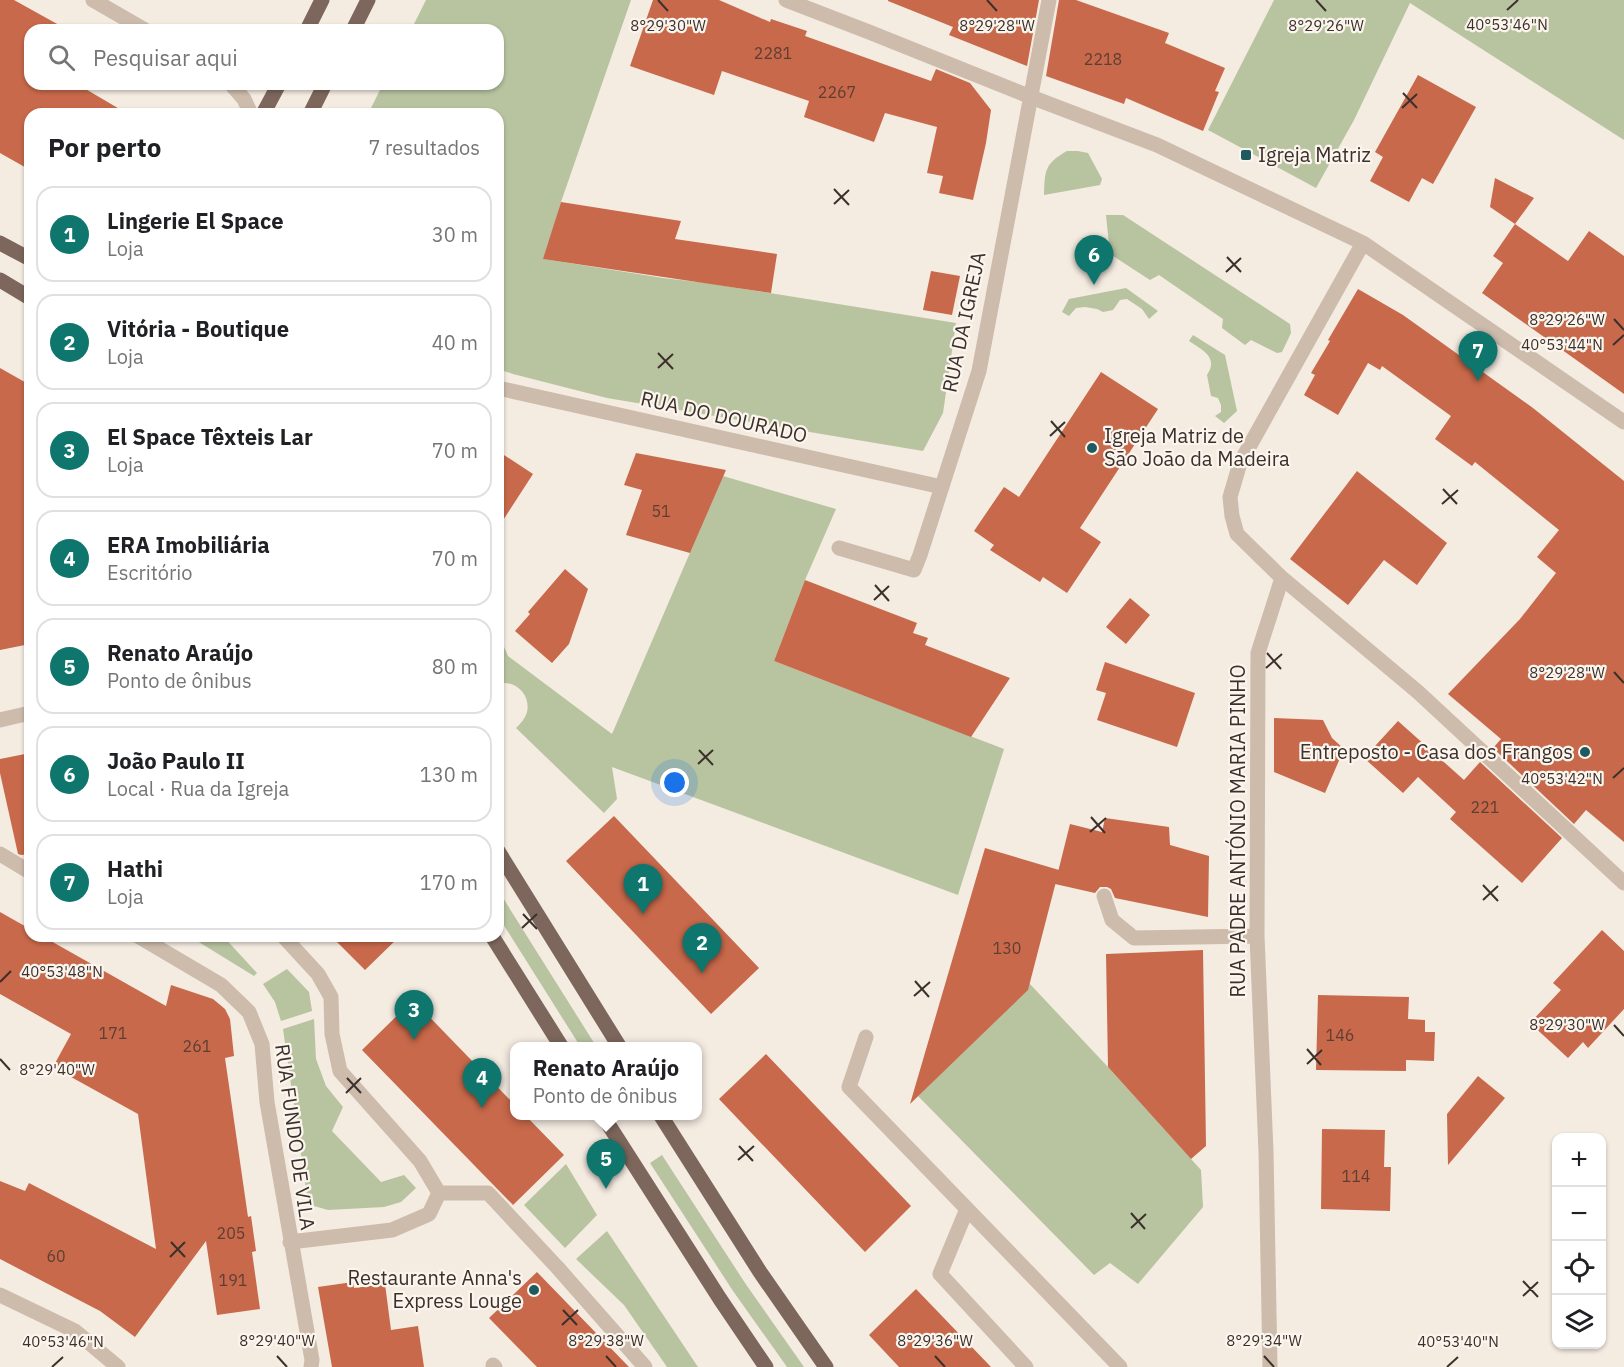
<!DOCTYPE html>
<html lang="pt">
<head>
<meta charset="utf-8">
<style>
  body { margin:0; font-family:"IBM Plex Sans",sans-serif; background:#f2f2f2; color:#202124 }
  .controls { position:absolute; right:18px; bottom:18px; display:grid; overflow:hidden; border-radius:12px; box-shadow:0 2px 4px #0004 }
  .controls button { width:54px; height:54px; display:grid; place-items:center; padding:0; border:0; border-bottom:2px solid #e0e0e0; background:#fff; color:#202124; font:30px sans-serif }
  .you { position:absolute; left:675px; top:783px; width:21px; height:21px; margin:-15px; border:4px solid #fff; border-radius:50%; background:#1a73e8; box-shadow:0 0 0 9px #1a73e833 }
  .badge { display:grid; place-items:center; width:39px; height:39px; border-radius:50%; background:#0f766e; color:#fff; font-size:20px; font-weight:700 }
  .pin { position:absolute; translate:-50% -50px; filter:drop-shadow(0 2px 3px #0008) }
  .pin::after { content:''; position:absolute; top:32px; width:21px; height:18px; background:inherit; clip-path:polygon(0 0,100% 0,50% 100%) }
  .popup { position:absolute; left:510px; top:1042px; width:192px; height:78px; box-sizing:border-box; display:grid; place-content:center; border-radius:12px; background:#fff; filter:drop-shadow(0 2px 4px #0005); font-size:20px; white-space:nowrap; color:#757577 }
  .popup b { font-size:22px; color:#202124 }
  .popup::after { content:''; position:absolute; left:50%; top:100%; margin-left:-12px; border:12px solid transparent; border-top-color:#fff }
  .list { margin:0; padding:0; list-style:none }
  h2 { display:flex; justify-content:space-between; align-items:center; height:78px; margin:0; padding:0 24px; font-size:26px }
  h2 small { font-size:20px; font-weight:400; color:#757577 }
  .list li { display:grid; grid-template-columns:39px 1fr auto; gap:18px; align-items:center; box-sizing:border-box; height:96px; margin:0 12px 12px; padding:0 12px; border:2px solid #e0e0e0; border-radius:18px }
  .list b { display:block; font-size:22px; white-space:nowrap }
  .list p { margin:0; font-size:20px; white-space:nowrap; color:#757577 }
  .list em { font-size:20px; font-style:normal; color:#757577 }
  .icon { flex:none; width:33px; height:33px; fill:none; stroke:currentColor; stroke-width:2; stroke-linecap:round; stroke-linejoin:round }
  .map { position:relative; flex:none; width:1624px; height:1367px; overflow:hidden }
  .search { position:absolute; background:#fff; box-shadow:0 2px 4px #0004; left:24px; top:24px; width:480px; height:66px; display:flex; align-items:center; gap:15px; box-sizing:border-box; padding:0 21px; border-radius:18px; color:#757577; font-size:22px }
  .panel { position:absolute; background:#fff; box-shadow:0 2px 4px #0004; left:24px; top:108px; width:480px; height:834px; border-radius:18px }
  .map>svg:first-child { display:block }
</style>
</head>
<body>
<div class="map">
<svg width="1624" height="1367" viewBox="0 0 1624 1367">
  <rect width="100%" height="100%" fill="#f4ebe1"/>
  <path fill="#b8c4a0" d="M426,0H631L561,202L544,259L663,278L707,283L956,323L943,413L923,451L607,398L513,374L498,369V114H368L383,84H498V30H411Z
    M1274,0H1624V140L1410,3L1354,120L1316,188L1208,130Z
    M1067,151H1078L1088,153L1102,179L1100,185L1044,195C1045,171 1044,164 1067,151Z
    M1106,215H1123L1290,324L1291,333L1282,352L1277,353L1251,340L1245,345L1222,328L1223,319L1159,275L1150,280L1110,254Z
    M1126,288L1158,311L1149,319L1142,309L1127,299L1120,300L1113,310L1103,312L1097,309L1085,307L1076,308L1069,316L1062,312L1069,299Z
    M1193,335L1225,355L1237,411L1224,423L1215,416L1221,412V405L1218,398L1211,396L1207,375C1219,357 1202,350 1189,341Z
    M723,476L836,509L805,580L774,661L1004,749L958,895L612,767L617,799L604,813L516,728C521,723 525,719 527,712C531,695 515,679 498,684V633L508,656L612,734Z
    M498,890L596,1046H580L498,916Z
    M189,936H223L257,973L254,976Z
    M287,969L309,992L312,1011L281,1021L275,1002L263,984Z
    M1029,983L1108,1067L1201,1170L1203,1207L1138,1284L1110,1263L1094,1275L918,1096Z
    M314,1019L316,1059L326,1086L343,1107L332,1131L381,1182L404,1175L416,1188L401,1202L384,1207L328,1210L314,1206L307,1196L283,1029Z
    M662,1155L745,1283L804,1367H787L733,1291L650,1163Z
    M566,1164L597,1215L565,1248L524,1205Z
    M607,1231L698,1367H667L624,1305L576,1259Z"/>
  <path fill="#c8694b" d="M0,0H14L68,30H30V84H77L128,114H30V170L0,153Z
    M653,0H719L770,22L771,19L807,31L805,36L931,81L936,69L970,83L991,110L986,143L973,200L939,193L943,176L927,173L937,127L885,113L874,142L804,117L809,101L722,71L714,95L630,66Z
    M888,0H1039L1027,66L949,35L953,27L888,1Z
    M1059,0H1076L1169,33L1165,43L1225,68L1215,91L1219,92L1203,131L1126,98L1124,104L1046,76Z
    M1418,75L1476,107L1433,184L1422,178L1409,202L1370,181L1383,157L1375,152Z
    M1495,178L1534,198L1515,224L1490,207Z
    M561,202L681,221L675,239L777,254L771,293L543,259Z
    M1515,224L1568,261L1589,231L1624,256V394L1482,293L1503,263L1493,256Z
    M931,271L960,276L952,315L923,310Z
    M1358,289L1403,315L1533,408L1624,481V842L1586,810L1574,824L1493,748L1501,739L1448,694L1520,619L1556,573L1537,557L1559,530L1475,462L1472,466L1435,439L1451,416L1382,366L1380,370L1368,363L1338,415L1304,395L1315,375L1311,373L1330,341L1328,340Z
    M0,368L30,385V644L0,650Z
    M1101,372L1158,409L1080,528L1101,542L1067,593L1043,577L1040,582L990,550L994,545L974,531L1004,487L1019,497Z
    M498,451L533,474L498,528Z
    M636,453L726,470L690,553L626,535L642,490L624,485Z
    M1357,471L1447,543L1417,585L1384,560L1348,605L1290,559Z
    M565,569L588,589L569,644L552,663L515,631L530,614L528,612Z
    M805,580L917,623L913,633L928,638L925,645L1010,678L971,737L774,661Z
    M1130,598L1150,615L1126,644L1106,627Z
    M1105,662L1195,693L1177,747L1097,720L1106,693L1096,690Z
    M1274,718L1323,720L1332,738L1344,749L1325,793L1274,772Z
    M1398,721L1464,780L1480,762L1562,838L1522,883L1450,819L1456,812L1418,777L1403,793L1364,758Z
    M30,753V854L21,855L18,854L0,773V759Z
    M614,816L759,968L711,1014L566,861Z
    M1105,818L1169,827L1170,845L1209,856L1208,917L1115,898L1111,889L1107,887H1100L1095,893L1055,884L1070,824L1102,832Z
    M985,848L1059,870L1028,990L910,1104Z
    M0,912L30,929V936H42L166,1006L171,985L213,999L225,1009L230,1019L234,1056L225,1058L248,1217L251,1216L256,1251L252,1252L260,1309L217,1315L206,1241L135,1337L100,1311L0,1259V1181L25,1191L29,1183L156,1249L138,1114L53,1067L71,1034L0,994Z
    M1602,930L1624,951V1009L1588,1048L1583,1042L1568,1058L1530,1023L1561,990L1553,983Z
    M331,936H400L365,970Z
    M1203,950L1206,1146L1191,1159L1108,1067L1106,954Z
    M1318,995L1409,997L1408,1019L1425,1020V1032H1435L1434,1061L1406,1060V1071L1316,1070Z
    M413,1000L514,1104V1116H526L564,1155L513,1205L362,1050Z
    M766,1054L911,1206L865,1252L719,1099Z
    M1478,1076L1505,1098L1448,1165L1447,1114Z
    M1322,1129L1385,1130L1384,1167H1391L1390,1211L1321,1209Z
    M537,1272L629,1367H537L489,1318Z
    M353,1282L354,1288L385,1284L391,1330L418,1326L424,1367H332L318,1287Z
    M916,1289L991,1367H899L869,1335Z"/>
  <g fill="none" stroke-linecap="round" stroke-linejoin="round">
    <path stroke="#cdbbac" stroke-width="15" d="M93,0L145,30
      M786,0L869,32L1031,97L1157,145L1363,243L1624,422
      M231,84L244,99L251,114
      M1363,243L1240,463L1230,497L1232,516L1237,534L1282,578L1418,692L1624,883
      M498,388L942,487
      M839,548L914,570L920,555L979,371L1049,0
      M0,720L30,713
      M0,854L30,872
      M1104,896L1112,920L1134,938L1257,936
      M138,936L221,985L249,1012L262,1044L267,1102L312,1360L311,1367
      M283,936L318,974L331,997L332,1034L340,1071L420,1161L439,1193L429,1214L392,1230L290,1242
      M866,1037L849,1087L1120,1367
      M439,1193H488L557,1267L645,1367
      M967,1209L940,1274L1026,1367
      M0,1295L75,1331L118,1367
      M493,1365L495,1367
      M1270,1367L1266,1152L1257,936L1258,653L1282,578"/>
    <path stroke="#7d675c" stroke-width="15" d="M307,30L322,0
      M353,30L368,0
      M263,114L279,84
      M310,114L325,84
      M0,243L30,259
      M0,280L30,298
      M498,851L619,1046
      M492,936L561,1046
      M603,1116L720,1299L766,1367
      M661,1116L760,1272L826,1367"/>
  </g>
  <path fill="none" stroke="#3b302b" stroke-width="2" d="M658,0L668,11M987,0L997,11M1316,0L1326,11M1507,10L1518,0M1403,93L1417,108M1402,108L1417,94M834,189L849,205M834,204L849,190M1227,257L1241,272M1226,272L1241,258M1614,319L1624,330M1613,345L1624,335M658,353L673,369M658,368L673,354M1051,421L1065,437M1050,436L1065,422M1443,489L1457,504M1442,504L1458,490M875,585L889,601M874,600L889,586M1267,653L1281,669M1266,668L1282,654M1614,672L1624,683M699,750L713,765M698,764L713,750M1613,778L1624,768M1091,817L1105,833M1090,832L1106,818M1483,885L1498,901M1483,900L1498,886M523,914L537,929M522,928L537,914M915,981L929,997M0,982L11,971M914,996L930,982M1614,1025L1624,1036M1307,1049L1321,1065M0,1059L10,1070M1307,1064L1322,1050M347,1078L361,1093M346,1093L361,1078M739,1146L753,1161M738,1160L754,1146M1131,1213L1145,1229M1131,1228L1146,1214M171,1242L185,1257M170,1257L185,1242M1523,1281L1538,1297M1523,1296L1538,1282M563,1310L577,1325M562,1325L578,1310M277,1356L287,1367M606,1356L616,1367M935,1356L945,1367M1264,1356L1274,1367M52,1367L63,1357M1447,1367L1458,1357"/>
  <g fill="#1f5a5e" stroke="#fbf5ee" stroke-width="2">
    <rect x="1240" y="149" width="12" height="12" rx="3"/>
    <circle cx="1092" cy="448" r="6"/>
    <circle cx="1585" cy="752" r="6"/>
    <circle cx="534" cy="1290" r="6"/>
  </g>
  <g text-anchor="middle" stroke-width="4.5" stroke-linejoin="round" paint-order="stroke">
    <g font-size="16" fill="#5e3e33">
      <text x="773" y="59">2281</text>
      <text x="1103" y="65">2218</text>
      <text x="837" y="98">2267</text>
      <text x="661" y="517">51</text>
      <text x="1485" y="813">221</text>
      <text x="1007" y="954">130</text>
      <text x="113" y="1039">171</text>
      <text x="1340" y="1041">146</text>
      <text x="197" y="1052">261</text>
      <text x="1356" y="1182">114</text>
      <text x="231" y="1239">205</text>
      <text x="56" y="1262">60</text>
      <text x="233" y="1286">191</text>
    </g>
    <g font-size="20" fill="#3b302b" stroke="#fbf5ee" text-anchor="start">
      <text x="1258" y="162">Igreja Matriz</text>
      <text x="1104" y="443">Igreja Matriz de<tspan x="1104" dy="23">São João da Madeira</tspan></text>
      <text x="1573" y="759" text-anchor="end">Entreposto - Casa dos Frangos</text>
      <text x="522" y="1285" text-anchor="end">Restaurante Anna's<tspan x="522" dy="23">Express Louge</tspan></text>
    </g>
    <g font-size="20" fill="#3b302b" stroke="#fbf5ee">
      <text transform="translate(964 322) rotate(-78)" y="7">RUA DA IGREJA</text>
      <text transform="translate(724 417) rotate(13)" y="7">RUA DO DOURADO</text>
      <text transform="translate(1238 831) rotate(-90)" y="7">RUA PADRE ANTÓNIO MARIA PINHO</text>
      <text transform="translate(295 1137) rotate(82)" y="7">RUA FUNDO DE VILA</text>
    </g>
  </g>
  <g font-size="15" text-anchor="middle" fill="#3b302b" stroke="#fbf5ee" stroke-width="4.5" stroke-linejoin="round" paint-order="stroke">
    <text x="1507" y="30">40°53'46"N</text>
    <text x="668" y="31">8°29'30"W</text>
    <text x="997" y="31">8°29'28"W</text>
    <text x="1326" y="31">8°29'26"W</text>
    <text x="1567" y="325">8°29'26"W</text>
    <text x="1562" y="350">40°53'44"N</text>
    <text x="1567" y="678">8°29'28"W</text>
    <text x="1562" y="784">40°53'42"N</text>
    <text x="62" y="977">40°53'48"N</text>
    <text x="1567" y="1030">8°29'30"W</text>
    <text x="57" y="1075">8°29'40"W</text>
    <text x="277" y="1346">8°29'40"W</text>
    <text x="606" y="1346">8°29'38"W</text>
    <text x="935" y="1346">8°29'36"W</text>
    <text x="1264" y="1346">8°29'34"W</text>
    <text x="63" y="1347">40°53'46"N</text>
    <text x="1458" y="1347">40°53'40"N</text>
  </g>
</svg>
<div class="controls">
<button>+</button>
<button>−</button>
<button><svg class="icon" aria-label="locate" viewBox="0 0 24 24"><circle cx="12" cy="12" r="6"/><path d="M12 2v4M12 18v4M2 12h4M18 12h4"/></svg></button>
<button><svg class="icon" aria-label="layers" viewBox="0 0 24 24"><path d="M12 4l9 5-9 5-9-5zM3 14l9 5 9-5"/></svg></button>
</div>
<div class="you"></div>
<div class="pin badge" style="left:643px;top:914px">1</div>
<div class="pin badge" style="left:702px;top:973px">2</div>
<div class="pin badge" style="left:414px;top:1040px">3</div>
<div class="pin badge" style="left:482px;top:1108px">4</div>
<div class="pin badge" style="left:606px;top:1189px">5</div>
<div class="popup"><b>Renato Araújo</b>Ponto de ônibus</div>
<div class="pin badge" style="left:1094px;top:285px">6</div>
<div class="pin badge" style="left:1478px;top:381px">7</div>
<div class="search"><svg class="icon" aria-label="search" viewBox="0 0 24 24"><circle cx="10" cy="10" r="6"/><path d="M15 15l6 6"/></svg>Pesquisar aqui</div>
<section class="panel">
<h2>Por perto<small>7 resultados</small></h2>
<ul class="list">
<li><span class="badge">1</span><div><b>Lingerie El Space</b><p>Loja</p></div><em>30 m</em></li>
<li><span class="badge">2</span><div><b>Vitória - Boutique</b><p>Loja</p></div><em>40 m</em></li>
<li><span class="badge">3</span><div><b>El Space Têxteis Lar</b><p>Loja</p></div><em>70 m</em></li>
<li><span class="badge">4</span><div><b>ERA Imobiliária</b><p>Escritório</p></div><em>70 m</em></li>
<li><span class="badge">5</span><div><b>Renato Araújo</b><p>Ponto de ônibus</p></div><em>80 m</em></li>
<li><span class="badge">6</span><div><b>João Paulo II</b><p>Local · Rua da Igreja</p></div><em>130 m</em></li>
<li><span class="badge">7</span><div><b>Hathi</b><p>Loja</p></div><em>170 m</em></li>
</ul>
</section>
</div>
</body>
</html>
